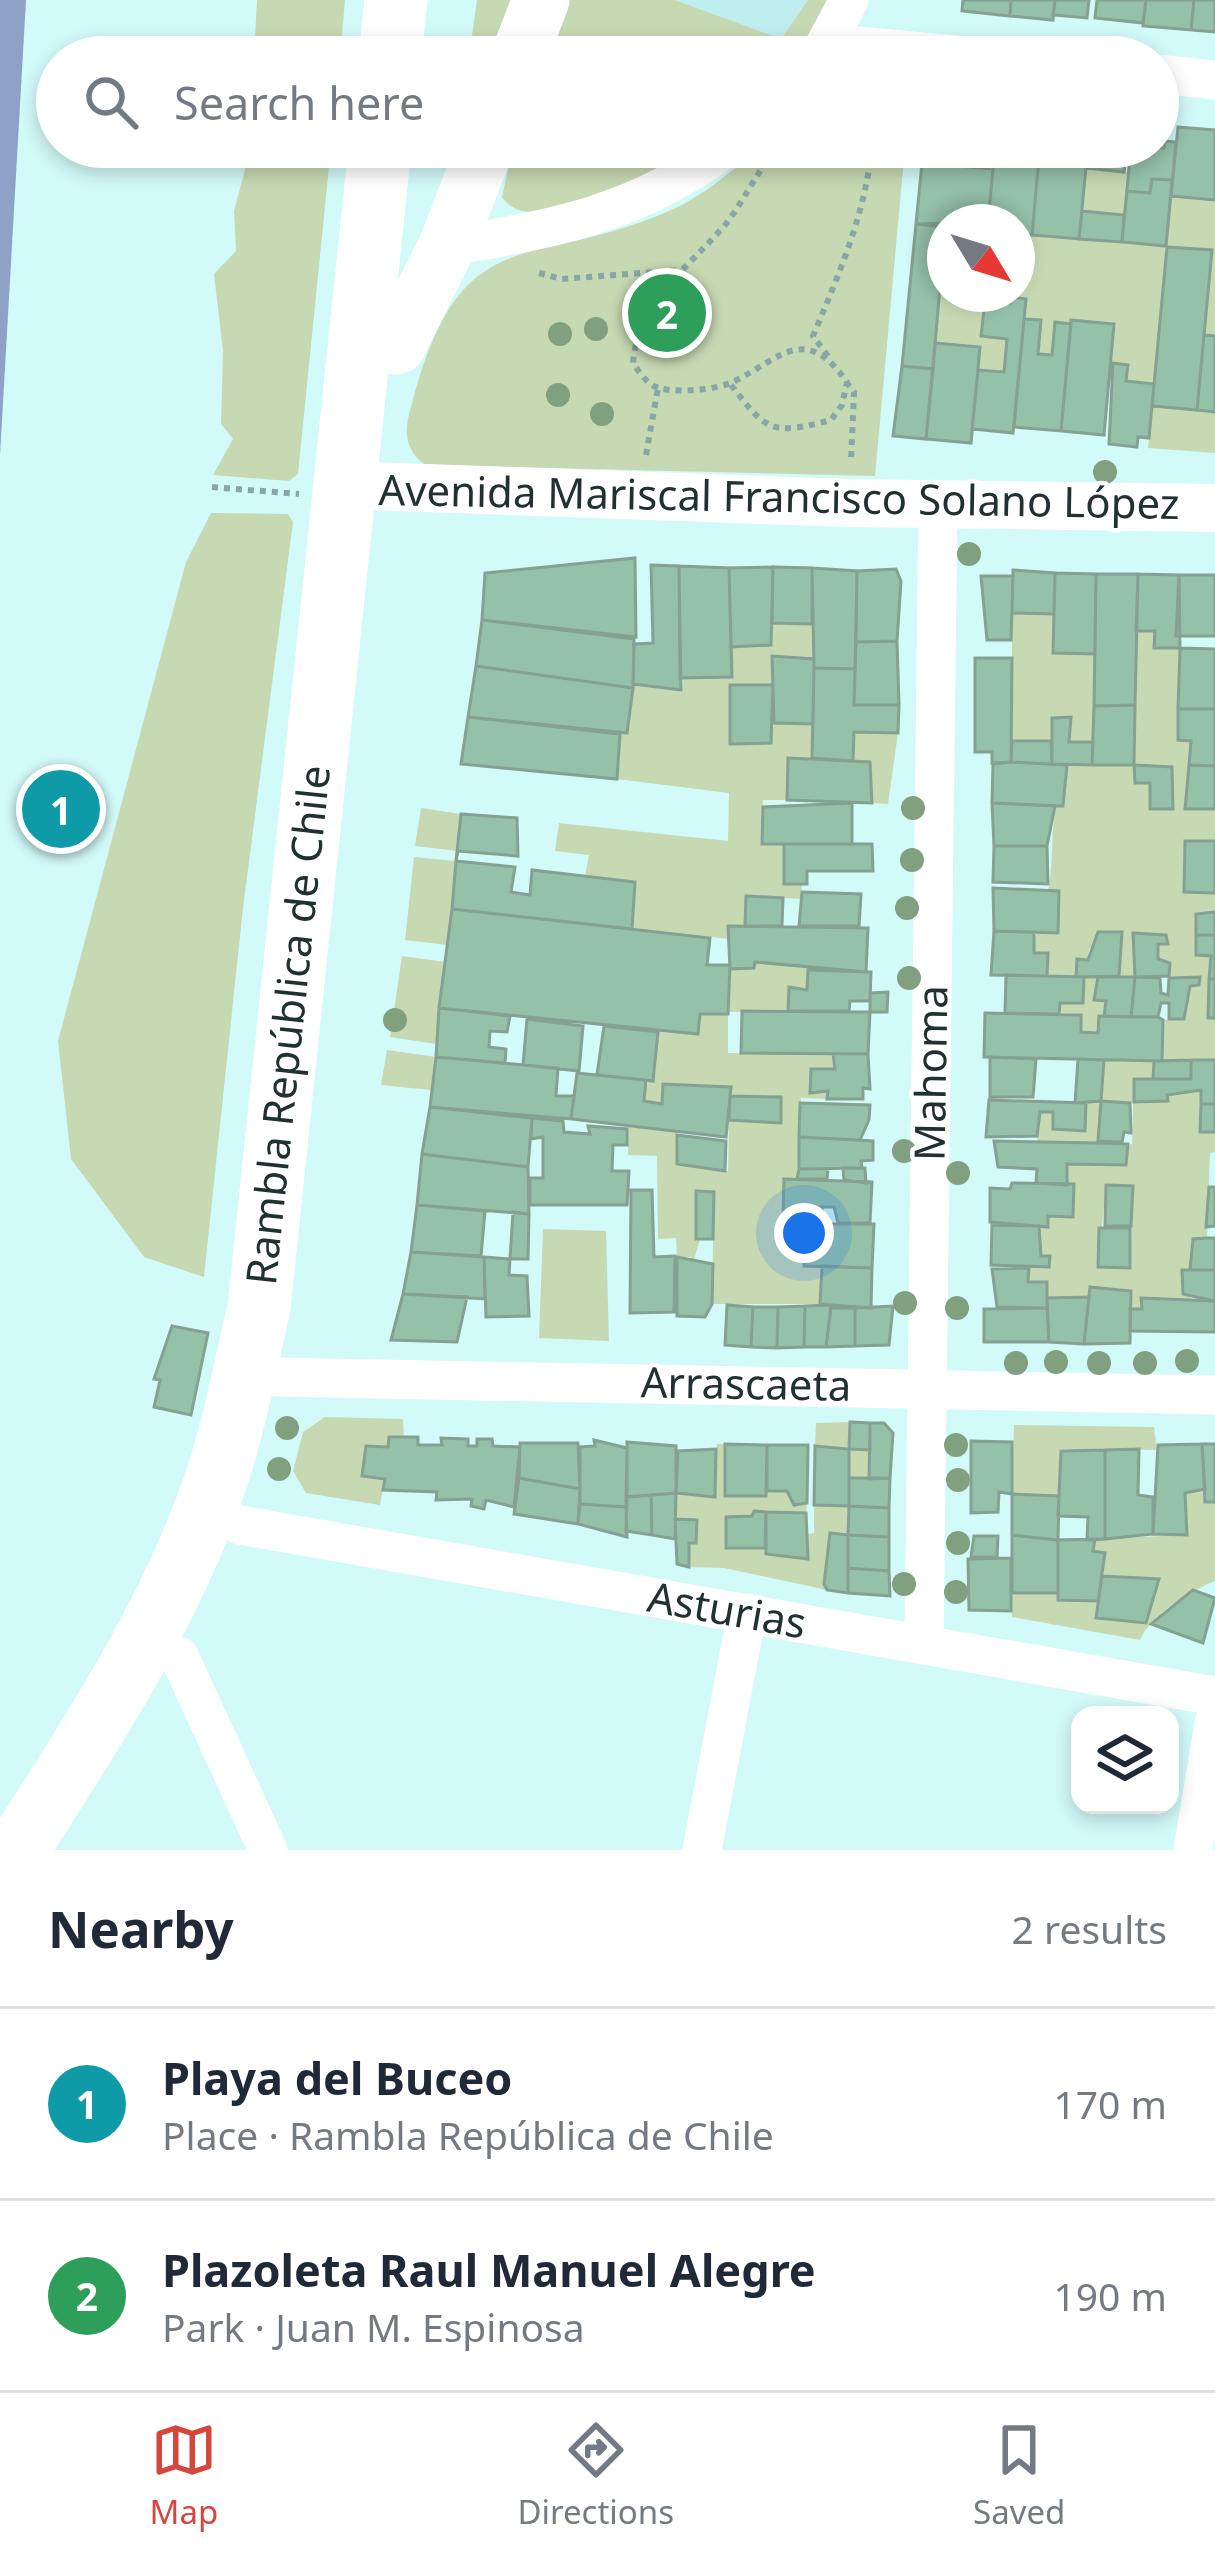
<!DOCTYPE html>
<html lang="en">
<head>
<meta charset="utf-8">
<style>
  body { margin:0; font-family:"Noto Sans",sans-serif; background:#f6f6f7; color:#1f2937 }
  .controls { position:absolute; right:36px; bottom:36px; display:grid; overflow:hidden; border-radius:24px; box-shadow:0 6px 18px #0003 }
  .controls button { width:108px; height:108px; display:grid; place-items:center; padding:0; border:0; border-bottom:3px solid #e0e1e3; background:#fff; color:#1f2937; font:60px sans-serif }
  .compass { position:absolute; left:927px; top:204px; width:108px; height:108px; border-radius:50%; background:#fff; box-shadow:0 6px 18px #0003; rotate:128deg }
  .you { position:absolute; left:804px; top:1233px; width:42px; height:42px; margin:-30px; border:9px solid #fff; border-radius:50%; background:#1a73e8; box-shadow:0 0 0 18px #1a73e833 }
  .badge { display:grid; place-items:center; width:78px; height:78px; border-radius:50%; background:#d5473d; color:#fff; font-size:39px; font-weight:700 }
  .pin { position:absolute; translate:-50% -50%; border:6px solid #fff; box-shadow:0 3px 12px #0006 }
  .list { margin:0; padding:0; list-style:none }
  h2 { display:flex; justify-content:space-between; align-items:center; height:156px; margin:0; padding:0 48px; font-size:51px }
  h2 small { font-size:39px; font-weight:400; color:#747a83 }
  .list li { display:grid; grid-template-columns:78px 1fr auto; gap:36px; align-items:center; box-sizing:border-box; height:192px; padding:0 48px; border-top:3px solid #e0e1e3 }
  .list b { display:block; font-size:45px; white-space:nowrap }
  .list p { margin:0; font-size:39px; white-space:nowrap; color:#747a83 }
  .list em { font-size:39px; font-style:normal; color:#747a83 }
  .icon { flex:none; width:66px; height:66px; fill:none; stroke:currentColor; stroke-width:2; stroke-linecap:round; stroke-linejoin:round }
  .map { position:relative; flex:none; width:1215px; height:1850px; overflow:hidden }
  .search { position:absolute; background:#fff; box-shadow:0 6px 18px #0003; left:36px; right:36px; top:36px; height:132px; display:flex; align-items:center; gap:30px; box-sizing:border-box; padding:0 42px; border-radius:66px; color:#747a83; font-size:45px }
  .sheet { height:540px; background:#fff }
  nav { display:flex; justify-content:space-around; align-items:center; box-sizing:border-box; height:168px; border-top:3px solid #e0e1e3; background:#fff; font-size:33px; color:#747a83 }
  nav a { display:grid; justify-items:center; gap:6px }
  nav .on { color:#d5473d }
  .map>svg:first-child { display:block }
</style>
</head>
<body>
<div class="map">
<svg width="1215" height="1850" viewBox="0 0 1215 1850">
  <rect width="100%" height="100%" fill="#d2faf9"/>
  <path fill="#beeeed" d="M675,0H808L781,40Z"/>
  <path fill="#c7d9b3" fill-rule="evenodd" d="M257,0H345L340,57H254Z
    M477,0H511L491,57H469Z
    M564,0H675L781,39L808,0H832L797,57H545Z
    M251,147H331L298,474L289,481L213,475L233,439L221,424L223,351L214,274L236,251L234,211Z
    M513,147H701C663,167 532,245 502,197Z
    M761,147H905L875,476L425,465C401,447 405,426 413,400C462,215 532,272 671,210C704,196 733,169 761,147Z
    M1086,168L1129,172L1124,215L1082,211Z
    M1171,196L1215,200V336L1204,335L1212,251L1167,247L1154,384L1126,381L1127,365L1111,363L1114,324L1055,322L1052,355L1038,354L1041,321L1024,319L1025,299L985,301L981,335L1007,339L1004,372L978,370L980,347L935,343L945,238V294H1017V233L1166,247Z
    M1152,406L1215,412V453L1148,448Z
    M211,513L288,514L293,522L243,908L204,1277L144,1257L71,1159L58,1041L186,562Z
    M1012,613L1054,614L1095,654L1093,742H1069L1070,717L1052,718L1051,741H1012Z
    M772,623L812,624L814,659L772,656L773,685H730V744L770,743L774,723L812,724V758L788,759L787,800H763L762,843L784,844V884H802L801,899L746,896L745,926H728L729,939L632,929L635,883L585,876L589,855L555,851L559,823L728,841L729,793L617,779L620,734H627L633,684L682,692L683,678L731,677V647L771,645Z
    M1136,631H1155V648H1179L1178,740L1191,741L1186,808L1215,809V841L1185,842L1184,892L1215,894V914L1196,915V955L1211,956L1208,1018L1215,1019V1060L1162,1061L1163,1020L1184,1019L1190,986L1199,985L1200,979L1169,976V963L1158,959V944L1168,943L1165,934L1133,933L1135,977L1119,976L1121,933L1089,949L1088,960L1077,959L1076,977L1047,976L1048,954L1034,953C1034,931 1042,916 1047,895C1054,870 1050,835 1056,806L1063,805L1067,765H1134Z
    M854,732L898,733L888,804L872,803L870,763L853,761Z
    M421,808L461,814L458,851L415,846Z
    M414,857L456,861L447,945L405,940Z
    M402,956L445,962L436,1044L390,1037Z
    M755,962L822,965V970L808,971L807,990L789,988L788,1011L728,1012L730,969L753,968Z
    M1084,977H1098L1094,1000L1106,1001L1098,1033L1081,1032L1080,1015L1059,1014L1060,1003H1083Z
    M700,1014H728V1053L833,1054L835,1069H811L810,1092L828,1091L827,1099L801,1098L797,1179L784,1180L783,1223L816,1224V1236H805L804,1265L822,1266L820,1304H712L714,1192L693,1263L691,1257H677L676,1238L658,1239L657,1156L628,1155V1126L676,1132L677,1164L728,1171L729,1120L781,1123V1097L730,1096V1087L663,1084L662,1104L644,1101L658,1032L698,1034Z
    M387,1050L436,1057L431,1090L381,1085Z
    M1104,1060L1154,1061L1153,1079H1134L1168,1100L1167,1095L1201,1090L1200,1131L1215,1132V1152L1210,1153L1207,1238L1193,1239L1190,1270H1182L1192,1300L1142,1298V1309H1130L1091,1287L1089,1297L1047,1298L1046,1283L1028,1282L1029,1268H1050L1049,1256H1041L1039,1226L1048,1216H1073L1074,1185H1067V1164L1132,1144L1133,1102H1101L1098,1143L1037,1142L1040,1112H1053L1054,1129L1085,1131L1086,1103L1101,1101ZM1106,1186H1133L1130,1268H1098Z
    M543,1229L606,1231L609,1341L539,1338Z
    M325,1417L403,1419L404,1437H389L388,1447L367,1446L362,1476L385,1479L380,1505L306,1493L293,1471L303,1432Z
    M850,1422L849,1448L870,1450L869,1479L849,1478L848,1449L815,1446L816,1423Z
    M1014,1425L1154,1427L1157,1450L1060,1449L1059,1496L1012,1494Z
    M717,1444H725L726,1496L787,1491L794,1505L807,1503L806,1513L754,1511L727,1548H765L767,1554L806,1558L807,1534L814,1533V1505L849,1506L848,1535L830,1534L827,1590L724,1568L689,1567V1543L696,1542L697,1521L676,1519V1493L715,1497Z
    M1205,1489L1206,1502H1215V1581C1190,1591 1151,1614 1140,1640L1012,1617V1593H1058L1059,1600H1099L1097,1618L1146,1623L1159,1579L1102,1576L1105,1553L1093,1551L1095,1539L1186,1535L1185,1493Z"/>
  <path fill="#8da2c6" d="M0,0H26L0,455Z"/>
  <path fill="#95c1a9" stroke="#84a191" stroke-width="3" d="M963,0H1011L1010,16L962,11Z
    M1011,0H1055L1053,20L1010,16Z
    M1055,0H1089L1087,18L1053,15Z
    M1097,0H1146L1143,23L1095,18Z
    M1146,0H1194L1191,30L1143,26Z
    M1194,0H1215V32L1191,30Z
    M1178,127L1215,130V200L1171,196Z
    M1165,141L1176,142L1166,246L1122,242L1131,147L1164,148Z
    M923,147H995L993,169L922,163Z
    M995,147H1040L1032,235L1017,233V222H988Z
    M1040,147H1088L1079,239L1032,235Z
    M1088,147H1127L1124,172L1086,168Z
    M922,163L993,169L988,222L916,224Z
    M1152,179L1172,180L1166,246L1122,242L1127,191L1150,193Z
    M1082,211L1124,215L1122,242L1079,239Z
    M916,224L945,227L933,369L902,366Z
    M1167,247L1212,250L1197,410L1152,406Z
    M1010,297L1026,299L1013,433L972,429L978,370L1004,372L1007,339L981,336L985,301L1010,303Z
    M1024,319L1041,320L1038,354L1052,355L1055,322L1071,324L1061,431L1014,427Z
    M1071,320L1114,324L1104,435L1061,431Z
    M1204,335L1215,336V412L1197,410Z
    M935,343L980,347L971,443L926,439Z
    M1113,363L1128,365L1126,381L1154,384L1149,438L1138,437L1137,447L1109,444Z
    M902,366L933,369L926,439L893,436Z
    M635,558L636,637L482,620L485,573Z
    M651,565L679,566L681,690L633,684L634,644L653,643Z
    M679,566L729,568L732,677L680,678Z
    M773,567L771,645L731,647L729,568Z
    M773,567L812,568V624L772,623Z
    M812,568L857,571L855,669L814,668Z
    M896,569L901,581L897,641L856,642L857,571Z
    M1013,570L1055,573L1054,614L1012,613Z
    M1055,573L1096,574L1095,654L1053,653Z
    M1096,574H1138L1135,705L1094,706Z
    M1138,574L1179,575L1180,648H1154L1155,631H1136Z
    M1179,575H1215V636H1176Z
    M981,576H1013L1011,640H987Z
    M482,620L634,639L633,688L476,666Z
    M897,641L899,705H854L856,642Z
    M1180,648L1215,649V709H1178Z
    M772,656L814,659L813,724L774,723Z
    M975,658H1012L1011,762L992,763V752H975Z
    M476,666L633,688L627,733L468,717Z
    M814,668L855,669L854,705H899L898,733L854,732L853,761L812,758Z
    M730,685H773L771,743L730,744Z
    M1135,705L1134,765H1092L1094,706Z
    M1178,709H1215V766L1189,765L1191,741L1178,740Z
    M468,717L620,734L617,779L461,764Z
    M1071,717L1069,742H1093L1092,765L1052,764V718Z
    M1012,741H1051L1052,764L1011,762Z
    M788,758L870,762L872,803L787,800Z
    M1011,762L1067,765L1063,806L992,803L993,764Z
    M1134,765L1172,767L1173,809H1150V783H1135Z
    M1189,765L1215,766V809H1185Z
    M852,803V844H762L763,807Z
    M992,803L1055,806L1047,846H994Z
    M461,814L517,818L518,856L458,851L456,861Z
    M1185,841H1215V893L1184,892Z
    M784,844H872L873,871H807V884H784Z
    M994,846H1047L1048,884L993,882Z
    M456,861L515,867L511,892L530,895L532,870L635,882L632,929L452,909Z
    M993,888L1059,891L1058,933L994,931Z
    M802,892L861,894L859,926H799Z
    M746,896L783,898L782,926H745Z
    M452,909L710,938L707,965H730L728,1014H700L698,1034L439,1008Z
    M1215,912V935H1196V914Z
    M728,926L868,928L866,972L755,962L754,968L730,969Z
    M994,931L1034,932V953H1048L1047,976L991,975Z
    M1098,932H1122L1119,976L1076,977L1077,959L1088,960Z
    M1133,933L1166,935L1168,944H1158V959L1170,963L1169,976L1135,977Z
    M1196,935H1215V979H1209L1211,956L1196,955Z
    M808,970L871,972L870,1001H850L849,1011H788L789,987L807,990Z
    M1006,975L1084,977L1083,1003H1060L1059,1014L1005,1013Z
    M1098,977H1135L1131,1017L1104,1016L1106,1001L1094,1000Z
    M1135,977L1160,978L1161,993L1168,995L1169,978L1200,977L1199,985L1190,986L1184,1019H1169V1003H1161L1158,1017H1131Z
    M1209,979H1215V1018H1208Z
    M888,992L887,1012H870V993Z
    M439,1008L510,1016L507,1032L490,1031L489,1047L506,1049L505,1063L436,1057Z
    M742,1011L870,1012L868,1054L741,1053Z
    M985,1013L1081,1015V1032L1098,1033L1099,1016L1158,1017L1163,1020L1162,1061L984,1057Z
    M527,1019L583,1026L579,1071L523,1065Z
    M604,1026L658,1032L653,1081L597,1075Z
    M833,1054H868L870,1089L863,1088V1099H827L828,1091L810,1093L811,1069H835Z
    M436,1057L558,1068L556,1096H574L571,1119L430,1107Z
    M990,1057L1036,1059L1033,1097H990Z
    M1078,1059L1104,1060L1101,1101L1075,1103Z
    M1191,1060H1215V1104H1201V1090L1167,1095L1168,1101L1134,1102V1079H1191Z
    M1191,1060V1079H1153L1154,1061Z
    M577,1073L646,1080L644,1101L662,1104L663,1084L731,1087L726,1137L571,1119Z
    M730,1096L781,1097V1123L729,1120Z
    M989,1100L1086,1103L1085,1131L1053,1129V1112H1040L1037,1136L986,1137Z
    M1101,1101L1130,1103L1131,1133L1124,1132L1122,1142L1098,1141Z
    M800,1103L870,1105L869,1120L860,1140L799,1137Z
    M1201,1104H1215V1132H1200Z
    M430,1107L532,1118L528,1167L422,1154Z
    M532,1118L563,1121L564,1132L590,1134L588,1126L627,1129V1145H613L612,1171H629L627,1205H530V1178H543V1137L531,1139Z
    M677,1135L726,1141L725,1171L677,1164Z
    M799,1137L873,1141V1160L861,1161L862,1168L799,1169Z
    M994,1141L1098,1143L1128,1144L1126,1165L1067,1164V1185L1036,1183L1037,1169L998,1167Z
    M422,1154L528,1167L529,1214L417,1205Z
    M843,1168H865L866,1183L844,1180Z
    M799,1169H828L827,1179H797Z
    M784,1179L872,1182L870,1223H838L834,1207H822V1219L783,1218Z
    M1012,1183L1074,1184L1073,1217L1048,1216V1227L990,1222V1188L1010,1189Z
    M1106,1185L1133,1186L1131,1226H1105Z
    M1209,1187H1215V1226L1206,1227Z
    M631,1190H652L654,1257L675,1256L674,1312L630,1313Z
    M696,1191L714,1192L713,1239H696Z
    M417,1205L485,1211L481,1256L411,1252Z
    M513,1212L529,1214L528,1259H510Z
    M816,1224H874L872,1268L804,1266L805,1236H816Z
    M992,1225L1039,1226L1041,1256H1050L1049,1267L991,1265Z
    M1099,1228H1130V1268L1098,1267Z
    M1207,1238H1215V1270H1190L1193,1239Z
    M411,1252L484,1257L485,1299L403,1294Z
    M484,1257L510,1259L509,1275L527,1276L529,1316L486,1317Z
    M677,1257L713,1264L712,1304L705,1317L677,1316Z
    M822,1266L872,1268L871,1308L820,1304Z
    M1029,1268L1028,1282H1047V1308L997,1307L992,1269Z
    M1182,1270H1215V1301L1183,1294Z
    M1090,1287L1131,1291L1130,1343L1084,1344Z
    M403,1294L467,1297L457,1342L391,1340Z
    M1089,1297L1084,1344L1049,1342L1047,1298Z
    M1141,1298L1215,1301V1332L1130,1331V1309H1142Z
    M727,1305L753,1307L751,1347L725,1345Z
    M831,1305L826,1347H804L805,1306Z
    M805,1306L804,1347L777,1348L778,1307Z
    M893,1306L889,1345L855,1346V1308Z
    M753,1307H778L777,1348L751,1347Z
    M831,1308H855V1346L826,1347Z
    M1047,1308L1049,1342H984V1309Z
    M172,1326L208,1333L191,1415L154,1407L160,1380L154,1379Z
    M850,1422L870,1423V1450L849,1449Z
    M870,1423H884L893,1433L890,1478L869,1479Z
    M389,1437H418V1445H442L441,1438L468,1439V1446H477V1439H492L493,1446L520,1447L514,1507L486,1500L484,1509L471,1506L472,1499L436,1500L437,1492L383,1490L385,1479L362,1476L366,1446L388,1447Z
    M594,1440L627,1448L626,1507L580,1504V1447L595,1446Z
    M971,1441L1012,1442V1494L999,1492L998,1512L971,1513Z
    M627,1442L676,1446V1493L627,1497Z
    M520,1443H578L580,1489L519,1478Z
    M725,1444L767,1445L766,1496H725Z
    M1202,1444L1205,1489L1185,1493L1187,1535L1153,1534L1158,1445Z
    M1202,1444H1215V1502H1205Z
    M767,1445H808L807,1503L794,1505L787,1491H767Z
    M815,1446L849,1449V1506L814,1505Z
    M716,1449L715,1497L676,1493L678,1451Z
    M1139,1449L1138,1495L1153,1497V1534L1105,1539V1450Z
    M1105,1450V1539L1087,1540L1088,1517L1058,1516L1061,1451Z
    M519,1478L580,1489L578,1524L514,1514Z
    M849,1478H890L889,1508L849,1506Z
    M676,1493L675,1539L652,1535L651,1495Z
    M1012,1494L1059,1496L1058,1540L1012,1535Z
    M651,1495L652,1535L626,1531L627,1497Z
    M580,1504L626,1507L627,1537L578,1524Z
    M849,1506L889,1508V1537L848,1535Z
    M754,1511L766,1512L765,1548H726V1517L752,1516Z
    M766,1512L806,1513L808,1559L766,1554Z
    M675,1519L697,1520L696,1543H689V1567L677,1564Z
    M830,1533L848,1535V1593L827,1590L824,1584Z
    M848,1535L889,1537V1571L848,1568Z
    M1012,1535L1058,1540V1593H1012Z
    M974,1536H998L997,1557H971Z
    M1095,1539L1093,1551L1105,1553L1098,1601L1058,1600V1540Z
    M1011,1558V1611L969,1610L968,1559Z
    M848,1568L889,1571L890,1596L848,1593Z
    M1102,1576L1159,1579L1146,1623L1096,1618Z
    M1193,1590L1215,1598L1203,1643L1151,1624Z"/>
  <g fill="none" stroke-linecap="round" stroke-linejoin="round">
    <path stroke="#89a6a6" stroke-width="6" stroke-dasharray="6 6" stroke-linecap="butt" d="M539,273L562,279L681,270
      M828,356L813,336C839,274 865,215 872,147
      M846,382L854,392L851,462
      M731,385C767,431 770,436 831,420L842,405L847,382C805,323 782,357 735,381C719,390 667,395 652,385C644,380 638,370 633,363C638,302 687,269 725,225C745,200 757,170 779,147
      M646,455L658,388
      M212,487L299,494"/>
    <path stroke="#fff" stroke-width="39" d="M826,43L849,0
      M816,57L826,43L977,57
      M1158,74L1215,80
      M447,246C550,231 642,212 726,147
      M276,1377L1215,1395
      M240,1525L1215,1696
      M924,1643L938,503
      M179,1656L268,1850
      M702,1850L747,1613
      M1193,1850L1215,1719"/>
    <path stroke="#fff" stroke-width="48" d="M343,485L849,503L1215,508"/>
    <path stroke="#fff" stroke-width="57" d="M519,57L541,0
      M397,346L447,246L485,147"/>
    <path stroke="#fff" stroke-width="63" d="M390,57L396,0
      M17,1850C90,1737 170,1614 214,1486C234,1428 245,1367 259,1308L380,147"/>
  </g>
  <g fill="#81a07f">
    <circle cx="596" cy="329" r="12"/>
    <circle cx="560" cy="334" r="12"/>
    <circle cx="558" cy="395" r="12"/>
    <circle cx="602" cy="414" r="12"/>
    <circle cx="1105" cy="472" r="12"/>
    <circle cx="969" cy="554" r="12"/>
    <circle cx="913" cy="808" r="12"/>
    <circle cx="912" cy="860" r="12"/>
    <circle cx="907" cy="908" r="12"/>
    <circle cx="909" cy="978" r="12"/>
    <circle cx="395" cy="1020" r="12"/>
    <circle cx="904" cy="1151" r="12"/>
    <circle cx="958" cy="1173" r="12"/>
    <circle cx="905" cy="1303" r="12"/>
    <circle cx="957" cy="1308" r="12"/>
    <circle cx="1187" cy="1361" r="12"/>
    <circle cx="1056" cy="1362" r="12"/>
    <circle cx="1016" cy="1363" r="12"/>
    <circle cx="1099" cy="1363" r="12"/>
    <circle cx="1145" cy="1363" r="12"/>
    <circle cx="287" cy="1428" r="12"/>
    <circle cx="956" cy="1445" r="12"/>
    <circle cx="279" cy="1469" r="12"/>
    <circle cx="958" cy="1480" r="12"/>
    <circle cx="958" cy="1543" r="12"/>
    <circle cx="904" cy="1584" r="12"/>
    <circle cx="956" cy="1592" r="12"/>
  </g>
  <g text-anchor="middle" stroke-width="9" stroke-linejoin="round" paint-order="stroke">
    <g font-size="42" fill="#213030" stroke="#fff">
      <text transform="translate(779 497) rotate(1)" y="15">Avenida Mariscal Francisco Solano López</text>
      <text transform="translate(288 1025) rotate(-84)" y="15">Rambla República de Chile</text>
      <text transform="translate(931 1073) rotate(-89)" y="15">Mahoma</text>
      <text transform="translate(746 1384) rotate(1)" y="15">Arrascaeta</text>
      <text transform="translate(727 1610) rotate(10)" y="15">Asturias</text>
    </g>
  </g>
</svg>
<div class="controls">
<button><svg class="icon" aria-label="layers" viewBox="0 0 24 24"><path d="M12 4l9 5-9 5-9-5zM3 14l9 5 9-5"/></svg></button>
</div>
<svg class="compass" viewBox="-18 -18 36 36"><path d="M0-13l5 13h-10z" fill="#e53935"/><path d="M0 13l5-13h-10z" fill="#747a83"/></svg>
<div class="you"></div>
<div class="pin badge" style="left:61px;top:809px;background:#0f9aa8">1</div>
<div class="pin badge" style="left:667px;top:313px;background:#2e9e5b">2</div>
<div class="search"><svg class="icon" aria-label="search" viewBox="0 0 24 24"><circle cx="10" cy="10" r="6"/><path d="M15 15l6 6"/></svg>Search here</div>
</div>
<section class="sheet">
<h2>Nearby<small>2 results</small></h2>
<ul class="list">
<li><span class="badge" style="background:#0f9aa8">1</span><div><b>Playa del Buceo</b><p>Place · Rambla República de Chile</p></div><em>170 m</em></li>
<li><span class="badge" style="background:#2e9e5b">2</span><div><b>Plazoleta Raul Manuel Alegre</b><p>Park · Juan M. Espinosa</p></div><em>190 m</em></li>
</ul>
</section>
<nav>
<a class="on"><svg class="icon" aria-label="map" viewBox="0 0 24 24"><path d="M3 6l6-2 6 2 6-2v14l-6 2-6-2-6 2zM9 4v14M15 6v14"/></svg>Map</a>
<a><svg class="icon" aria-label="directions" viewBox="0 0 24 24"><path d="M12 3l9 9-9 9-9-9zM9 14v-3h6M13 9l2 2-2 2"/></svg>Directions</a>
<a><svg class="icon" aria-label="saved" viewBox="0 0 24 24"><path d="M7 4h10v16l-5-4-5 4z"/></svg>Saved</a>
</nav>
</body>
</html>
